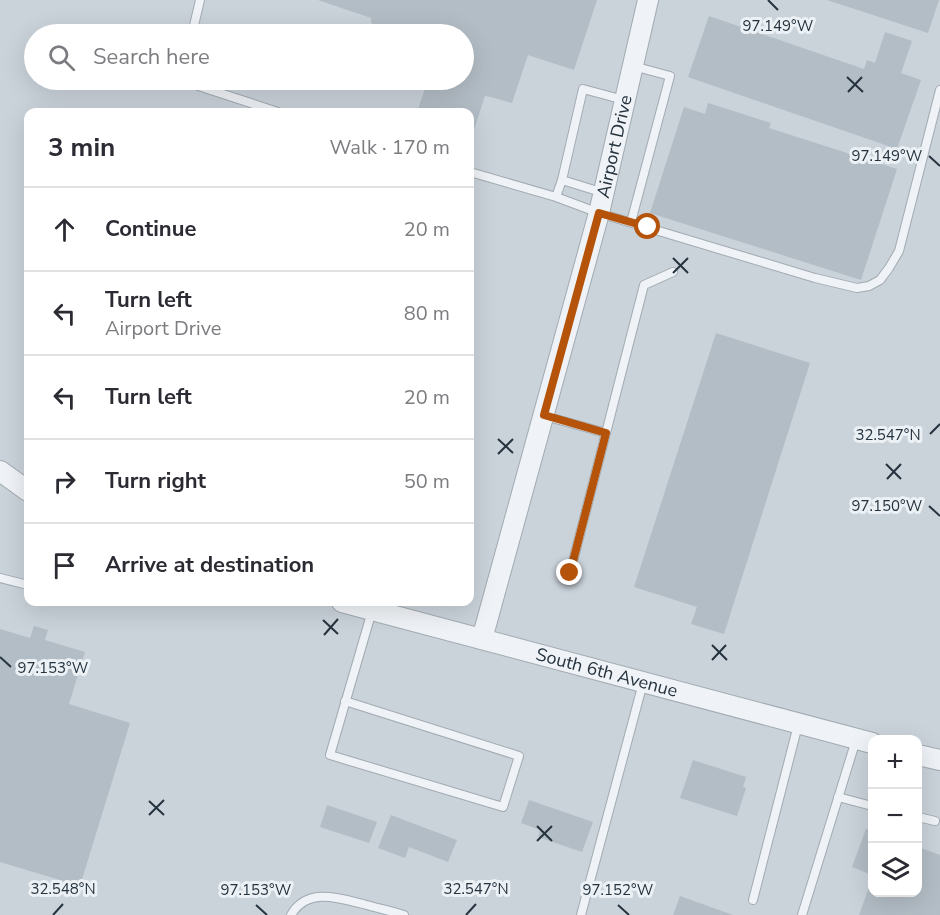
<!DOCTYPE html>
<html lang="en">
<head>
<meta charset="utf-8">
<style>
  body { margin:0; font-family:"Nunito Sans",sans-serif; background:#f2f2f3; color:#2b2b33 }
  .controls { position:absolute; right:18px; bottom:18px; display:grid; overflow:hidden; border-radius:12px; box-shadow:0 6px 24px #0002 }
  .controls button { width:54px; height:54px; display:grid; place-items:center; padding:0; border:0; border-bottom:2px solid #e1e1e2; background:#fff; color:#2b2b33; font:30px sans-serif }
  .stop { position:absolute; width:18px; height:18px; margin:-14px; border:4px solid #b45309; border-radius:50%; background:#fff }
  .stop.end { background:#b45309; border-color:#fff; box-shadow:0 2px 6px #0008 }
  .list { margin:0; padding:0; list-style:none }
  h2 { display:flex; justify-content:space-between; align-items:center; height:78px; margin:0; padding:0 24px; font-size:26px }
  h2 small { font-size:20px; font-weight:400; color:#7c7c81 }
  .list li { display:grid; grid-template-columns:39px 1fr auto; gap:18px; align-items:center; box-sizing:border-box; height:84px; padding:0 24px; border-top:2px solid #e1e1e2 }
  .list b { display:block; font-size:22px; white-space:nowrap }
  .list p { margin:0; font-size:20px; white-space:nowrap; color:#7c7c81 }
  .list em { font-size:20px; font-style:normal; color:#7c7c81 }
  .icon { flex:none; width:33px; height:33px; fill:none; stroke:currentColor; stroke-width:2; stroke-linecap:round; stroke-linejoin:round }
  .map { position:relative; flex:none; width:940px; height:915px; overflow:hidden }
  .search { position:absolute; background:#fff; box-shadow:0 6px 24px #0002; left:24px; top:24px; width:450px; height:66px; display:flex; align-items:center; gap:15px; box-sizing:border-box; padding:0 21px; border-radius:33px; color:#7c7c81; font-size:22px }
  .panel { position:absolute; background:#fff; box-shadow:0 6px 24px #0002; left:24px; top:108px; width:450px; height:498px; border-radius:12px }
  .map>svg:first-child { display:block }
</style>
</head>
<body>
<div class="map">
<svg width="940" height="915" viewBox="0 0 940 915">
  <rect width="100%" height="100%" fill="#dce3e7"/>
  <path fill="#cad2da" fill-rule="evenodd" d="M0,0H940V915H0ZM34,34H464V80H34ZM28,112H470V602H28ZM872,740H918V892H872Z"/>
  <path fill="#b3bdc5" d="M318,0H597L574,70L528,55L512,103L491,97L485,96L470,142V112H417L428,80H464V34H396V32L371,23V18Z
    M827,0H939L928,33Z
    M709,16L864,69L867,60L875,63L885,32L912,41L901,73L921,80L897,149L688,77Z
    M708,103L771,123L769,128L897,169L861,280L650,213L684,107L705,114Z
    M716,333L810,363L724,634L691,624L697,607L634,587Z
    M34,626L48,630L45,640L85,652L69,704L130,723L80,886L0,862V629L30,638Z
    M693,760L746,777L743,787L746,788L737,816L680,798Z
    M529,800L593,822L582,852L538,837L540,830L521,823Z
    M327,805L377,822L369,843L320,827Z
    M391,815L457,840L448,862L409,847L405,858L378,848Z
    M866,829L872,831V875L852,867Z
    M918,847L940,855V915H859L872,879V892H918Z
    M680,896L733,915H673Z"/>
  <g fill="none" stroke-linecap="round" stroke-linejoin="round">
    <g stroke="#a1abb1" stroke-width="10">
      <path id="service" d="M192,34L200,0
        M180,80L278,112
        M470,172L556,197L599,213L815,278L857,288L869,286L880,280L889,268L899,251L940,90
        M604,193L562,180L583,89L624,100
        M556,197L562,180
        M631,222L670,76L633,66
        M545,416L606,433
        M570,573L644,285L673,272
        M0,578L28,585
        M345,701L519,756L503,807L330,755L372,611
        M838,797L872,806
        M918,817L935,821
        M753,900L798,725
        M291,915C307,887 339,898 363,904C377,908 391,911 404,915
        M581,915L643,683
        M802,915L856,740"/>
    </g>
    <g stroke="#a1abb1" stroke-width="22">
      <g id="tertiary">
        <path d="M0,471L28,491"/>
        <path id="s1" d="M342,602L872,743"/>
        <path id="s2" d="M482,639L599,213L648,0"/>
        <path d="M918,755L940,760"/>
      </g>
    </g>
    <use href="#service" stroke="#eff2f6" stroke-width="8"/>
    <use href="#tertiary" stroke="#eff2f6" stroke-width="20"/>
  </g>
  <g fill="none" stroke-linecap="round" stroke-linejoin="round">
    <path stroke="#b45309" stroke-width="8" d="M570,573L606,433L544,415L599,213L648,227"/>
  </g>
  <path fill="none" stroke="#25333f" stroke-width="2" d="M768,0L778,10M847,77L863,92M848,92L862,77M929,156L940,166M673,258L688,273M673,273L688,258M930,434L940,424M498,439L513,453M498,454L513,439M886,464L901,479M887,479L901,464M929,506L940,516M323,620L338,634M324,635L338,619M712,645L727,660M0,657L11,667M712,660L726,645M149,801L164,815M149,815L164,800M537,826L552,841M537,841L552,826M256,905L267,915M618,905L629,915M53,915L63,904M466,915L476,904"/>
  <g text-anchor="middle" stroke-width="6" stroke-linejoin="round" paint-order="stroke">
    <g font-size="18" fill="#25333f" stroke="#ebf1f5">
      <text dy="6" stroke="none"><textPath href="#s2" startOffset="510">Airport Drive</textPath></text>
      <text dy="6" stroke="none"><textPath href="#s1" startOffset="274">South 6th Avenue</textPath></text>
    </g>
  </g>
  <g font-size="15" text-anchor="middle" fill="#25333f" stroke="#ebf1f5" stroke-width="6" stroke-linejoin="round" paint-order="stroke">
    <text x="778" y="31">97.149°W</text>
    <text x="887" y="161">97.149°W</text>
    <text x="888" y="440">32.547°N</text>
    <text x="887" y="511">97.150°W</text>
    <text x="53" y="673">97.153°W</text>
    <text x="63" y="894">32.548°N</text>
    <text x="476" y="894">32.547°N</text>
    <text x="256" y="895">97.153°W</text>
    <text x="618" y="895">97.152°W</text>
  </g>
</svg>
<div class="controls">
<button>+</button>
<button>−</button>
<button><svg class="icon" aria-label="layers" viewBox="0 0 24 24"><path d="M12 4l9 5-9 5-9-5zM3 14l9 5 9-5"/></svg></button>
</div>
<div class="stop" style="left:648px;top:227px"></div>
<div class="stop end" style="left:570px;top:573px"></div>
<div class="search"><svg class="icon" aria-label="search" viewBox="0 0 24 24"><circle cx="10" cy="10" r="6"/><path d="M15 15l6 6"/></svg>Search here</div>
<section class="panel">
<h2>3 min<small>Walk · 170 m</small></h2>
<ul class="list">
<li><svg class="icon" aria-label="ahead" viewBox="0 0 24 24"><path d="M12 20V5M6 11l6-6 6 6"/></svg><div><b>Continue</b></div><em>20 m</em></li>
<li><svg class="icon" aria-label="left" viewBox="0 0 24 24"><path d="M17 20v-9H6M10 6l-5 5 5 5"/></svg><div><b>Turn left</b><p>Airport Drive</p></div><em>80 m</em></li>
<li><svg class="icon" aria-label="left" viewBox="0 0 24 24"><path d="M17 20v-9H6M10 6l-5 5 5 5"/></svg><div><b>Turn left</b></div><em>20 m</em></li>
<li><svg class="icon" aria-label="right" viewBox="0 0 24 24"><path d="M7 20v-9h11M14 6l5 5-5 5"/></svg><div><b>Turn right</b></div><em>50 m</em></li>
<li><svg class="icon" aria-label="arrive" viewBox="0 0 24 24"><path d="M6 21V4h12l-3 4 3 4H6"/></svg><div><b>Arrive at destination</b></div></li>
</ul>
</section>
</div>
</body>
</html>
